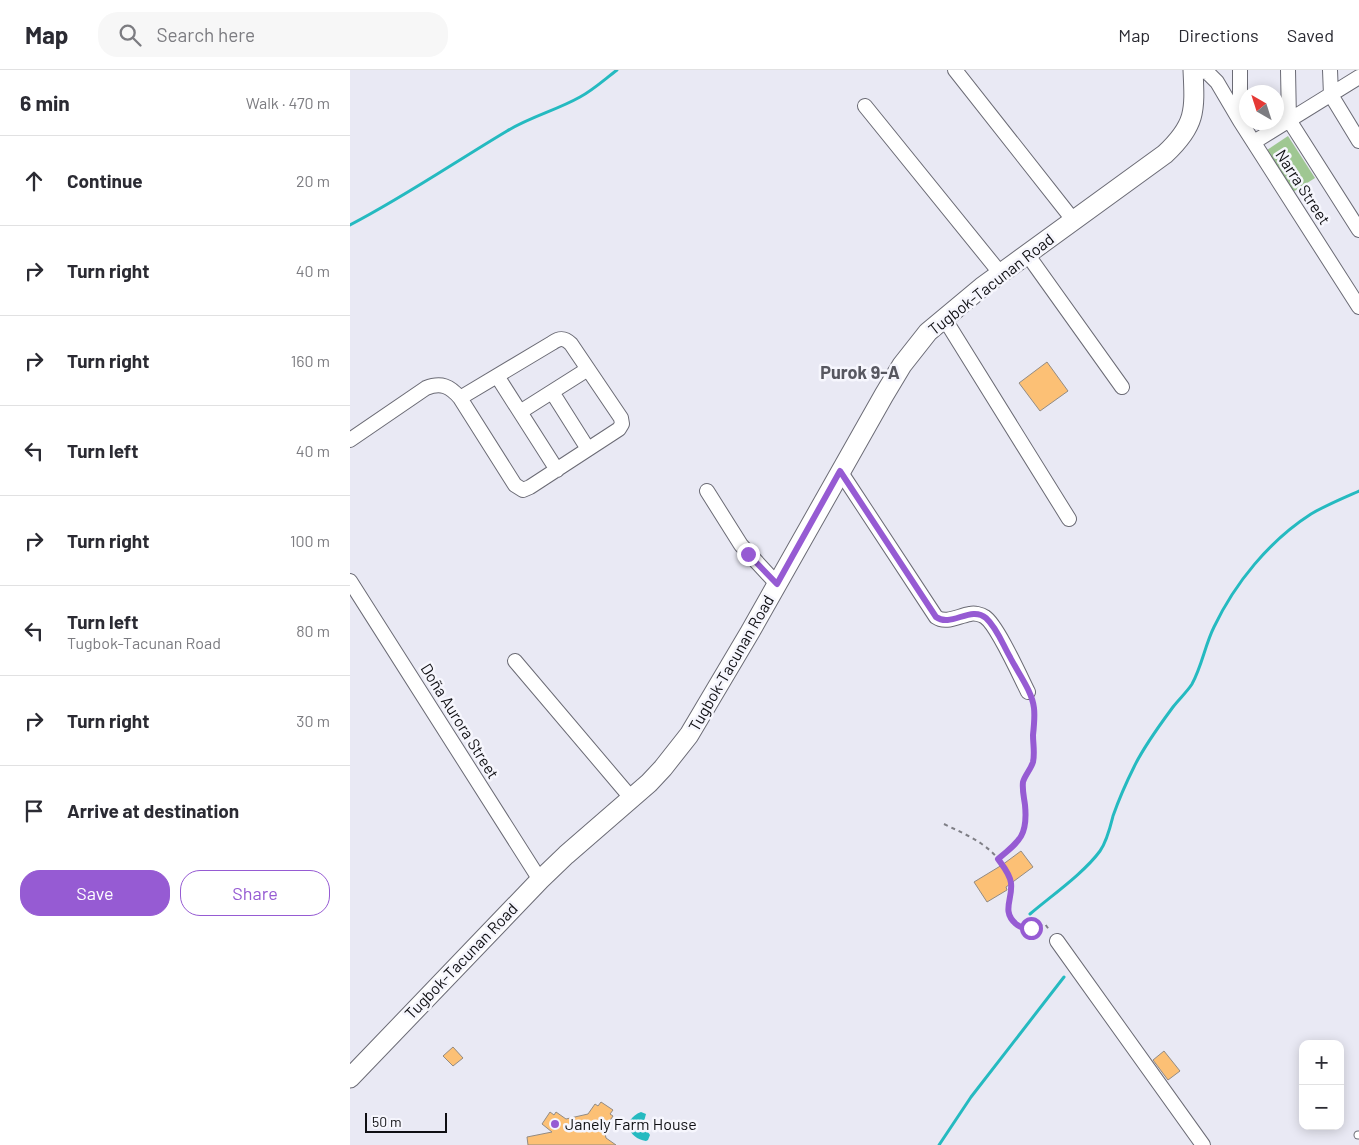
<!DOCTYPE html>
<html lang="en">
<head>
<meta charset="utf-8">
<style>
  body { margin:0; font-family:Barlow,sans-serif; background:#f7f7f7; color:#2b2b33 }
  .controls { position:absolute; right:15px; bottom:15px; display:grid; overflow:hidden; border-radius:10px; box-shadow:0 2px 12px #0003 }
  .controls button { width:45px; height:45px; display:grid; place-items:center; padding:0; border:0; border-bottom:1px solid #e1e1e2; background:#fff; color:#2b2b33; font:25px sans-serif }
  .compass { position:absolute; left:889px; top:15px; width:45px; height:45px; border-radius:50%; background:#fff; box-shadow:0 2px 12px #0003; rotate:321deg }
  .scale { position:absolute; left:15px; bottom:12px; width:82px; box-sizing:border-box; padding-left:5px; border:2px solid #0f0f13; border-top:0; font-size:14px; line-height:18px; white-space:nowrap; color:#0f0f13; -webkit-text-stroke:4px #f6f6fd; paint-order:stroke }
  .stop { position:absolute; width:15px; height:15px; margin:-11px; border:4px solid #965bd3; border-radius:50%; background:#fff }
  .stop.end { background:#965bd3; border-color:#fff; box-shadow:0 1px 5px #0008 }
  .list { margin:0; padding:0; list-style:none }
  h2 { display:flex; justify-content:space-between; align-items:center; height:65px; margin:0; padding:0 20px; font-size:21px }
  h2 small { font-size:16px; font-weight:400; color:#7c7c81 }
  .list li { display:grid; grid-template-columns:32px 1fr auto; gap:15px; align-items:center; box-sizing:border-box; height:90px; padding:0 20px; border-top:1px solid #e1e1e2 }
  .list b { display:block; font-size:19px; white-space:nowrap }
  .list p { margin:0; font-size:16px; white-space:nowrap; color:#7c7c81 }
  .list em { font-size:16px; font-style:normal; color:#7c7c81 }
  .actions { display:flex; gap:10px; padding:15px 20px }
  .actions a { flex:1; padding:11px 0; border:1px solid #965bd3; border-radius:20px; text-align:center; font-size:18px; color:#965bd3 }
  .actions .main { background:#965bd3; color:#fff }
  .icon { flex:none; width:28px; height:28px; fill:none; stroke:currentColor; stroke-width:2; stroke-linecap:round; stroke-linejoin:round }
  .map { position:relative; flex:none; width:1009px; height:1075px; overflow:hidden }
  header { display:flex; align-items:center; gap:30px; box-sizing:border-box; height:70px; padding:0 25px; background:#fff; border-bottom:1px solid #e1e1e2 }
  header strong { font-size:24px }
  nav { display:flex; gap:28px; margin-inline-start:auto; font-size:18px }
  .search { width:350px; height:45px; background:#f7f7f7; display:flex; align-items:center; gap:12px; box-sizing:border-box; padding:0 18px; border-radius:20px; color:#7c7c81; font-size:19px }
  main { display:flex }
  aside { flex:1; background:#fff }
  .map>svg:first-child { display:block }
</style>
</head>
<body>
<header>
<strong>Map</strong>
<div class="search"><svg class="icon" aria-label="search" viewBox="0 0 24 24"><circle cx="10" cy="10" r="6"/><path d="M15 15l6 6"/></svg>Search here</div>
<nav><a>Map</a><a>Directions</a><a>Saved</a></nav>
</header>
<main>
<aside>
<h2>6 min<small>Walk · 470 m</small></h2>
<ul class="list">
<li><svg class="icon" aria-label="ahead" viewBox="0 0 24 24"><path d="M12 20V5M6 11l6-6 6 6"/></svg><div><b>Continue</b></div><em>20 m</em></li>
<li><svg class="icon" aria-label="right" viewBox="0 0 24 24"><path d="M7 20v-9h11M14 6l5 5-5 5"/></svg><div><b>Turn right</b></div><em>40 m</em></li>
<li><svg class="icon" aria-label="right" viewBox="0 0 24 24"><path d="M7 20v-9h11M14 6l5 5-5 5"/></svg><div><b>Turn right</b></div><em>160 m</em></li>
<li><svg class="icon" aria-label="left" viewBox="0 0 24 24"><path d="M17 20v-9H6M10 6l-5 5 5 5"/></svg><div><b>Turn left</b></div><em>40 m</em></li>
<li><svg class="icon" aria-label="right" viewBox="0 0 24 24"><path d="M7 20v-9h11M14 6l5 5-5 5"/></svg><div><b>Turn right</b></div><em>100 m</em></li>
<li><svg class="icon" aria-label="left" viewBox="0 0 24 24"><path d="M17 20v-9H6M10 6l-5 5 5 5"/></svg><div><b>Turn left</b><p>Tugbok-Tacunan Road</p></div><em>80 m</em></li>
<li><svg class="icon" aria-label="right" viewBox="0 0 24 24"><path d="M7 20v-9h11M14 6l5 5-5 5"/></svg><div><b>Turn right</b></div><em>30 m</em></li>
<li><svg class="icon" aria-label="arrive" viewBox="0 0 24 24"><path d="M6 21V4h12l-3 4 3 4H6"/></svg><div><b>Arrive at destination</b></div></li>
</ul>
<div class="actions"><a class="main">Save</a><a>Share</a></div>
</aside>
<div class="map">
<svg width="1009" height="1075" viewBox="0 0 1009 1075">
  <rect width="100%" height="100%" fill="#e9e9f4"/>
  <path fill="#9fc792" d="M938,66L965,108L943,122L917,80Z"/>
  <path fill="#25bac0" d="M291,1042L296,1044L293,1055L300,1065L298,1070L296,1071C278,1068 271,1050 291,1042Z"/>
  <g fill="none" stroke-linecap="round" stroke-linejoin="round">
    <path stroke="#25bac0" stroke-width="3" d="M0,155C54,127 105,92 157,61C180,47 207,40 230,27C243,20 255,9 267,0
      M680,844C701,826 734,803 750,781C757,771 760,758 763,746C769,729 776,713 784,697C794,676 809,656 823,637C829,629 837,622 842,614C852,596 855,575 864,557C885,513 919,471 961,444C976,435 993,428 1009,421
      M589,1075L621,1027L714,907"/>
  </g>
  <path fill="#fcc075" stroke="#938b83" d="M697,292L718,321L690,341L669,313Z
    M671,781L683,797L656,817L657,820L637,832L624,812L652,795Z
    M103,977L113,988L103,996L93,986Z
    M814,981L830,1001L818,1010L803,990Z
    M251,1032L263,1040L260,1044L263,1046L254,1059L256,1068L266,1075H178L177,1067L202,1062L192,1054L200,1042L204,1045L206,1042L216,1049L238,1044L245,1034L248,1036Z"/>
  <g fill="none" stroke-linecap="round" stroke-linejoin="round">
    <g stroke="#6b6b75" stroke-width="9">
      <path id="lane" d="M1008,1065H1009"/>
    </g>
    <g stroke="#6b6b75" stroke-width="16">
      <path id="street" d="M605,0L724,151
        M890,0V49
        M938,0L939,50L1009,160
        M980,0L981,25L1009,71
        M844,1L857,2L867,12L890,51L1009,237
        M515,36L651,204
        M904,72L1009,7
        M677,184L772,317
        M594,248L719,449
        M147,306L207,400
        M202,322L238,379
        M170,342L238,299
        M0,370L76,318C91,312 100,316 110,328L165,415L173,420L180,417L269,359L272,354L271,348L221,274C214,267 209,268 202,273L110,328
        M490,401L586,547C596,554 608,546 620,544C624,543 631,544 635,547C647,555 670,606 678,622
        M357,421L391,475L427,514
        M0,511L190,810
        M165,591L282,729
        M707,871L853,1075"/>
    </g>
    <g stroke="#6b6b75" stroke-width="21">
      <path id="secondary" d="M0,1008L190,810L216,785L299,713L313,698L339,665L400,562L534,325L552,295L578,262L632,217L815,84C846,55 845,41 843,0"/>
    </g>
    <path stroke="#7f7f86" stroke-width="2" stroke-dasharray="4 4" stroke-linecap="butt" d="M594,754C621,767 644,776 658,804C668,825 644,846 675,859L695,854L700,861
      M648,789L664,776L670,768L675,759L676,749L673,713L683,691L684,648L683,632"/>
    <use href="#lane" stroke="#fff" stroke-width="7"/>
    <use href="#street" stroke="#fff" stroke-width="14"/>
    <use href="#secondary" stroke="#fff" stroke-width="19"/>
  </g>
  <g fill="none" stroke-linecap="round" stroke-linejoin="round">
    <path stroke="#965bd3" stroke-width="6" d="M398,484L427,514L490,401L586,547C601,558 621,535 636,548C647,558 653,575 660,587C668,603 682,621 684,638C685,647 684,656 683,665C683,674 685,683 683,692C681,699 675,705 673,712C672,720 674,727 675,735C678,765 670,771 648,789C653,796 660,804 661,813C663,829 651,841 666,854C671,858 675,858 681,858"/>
  </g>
  <circle fill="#965bd3" stroke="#f6f6fd" stroke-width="2" cx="205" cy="1054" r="5"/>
  <g text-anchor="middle" stroke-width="5" stroke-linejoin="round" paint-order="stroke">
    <g font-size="16" fill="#0f0f13" stroke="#f6f6fd">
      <text transform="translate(953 117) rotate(57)" y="6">Narra Street</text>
      <text transform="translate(641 214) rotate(-38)" y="6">Tugbok-Tacunan Road</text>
      <text transform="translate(381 593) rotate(-60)" y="6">Tugbok-Tacunan Road</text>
      <text transform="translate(110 651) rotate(58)" y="6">Doña Aurora Street</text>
      <text transform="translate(111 891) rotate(-46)" y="6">Tugbok-Tacunan Road</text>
    </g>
    <g font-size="16" fill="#0f0f13" stroke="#f6f6fd" text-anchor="start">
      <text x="215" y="1060">Janely Farm House</text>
    </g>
    <g font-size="18" font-weight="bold" fill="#575760" stroke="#f6f6fd">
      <text x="510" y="309">Purok 9-A</text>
    </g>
  </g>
</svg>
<div class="controls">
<button>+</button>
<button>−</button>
</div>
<svg class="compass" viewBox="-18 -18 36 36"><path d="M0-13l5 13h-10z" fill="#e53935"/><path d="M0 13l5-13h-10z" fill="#7c7c81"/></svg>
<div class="scale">50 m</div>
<div class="stop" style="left:681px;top:858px"></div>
<div class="stop end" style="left:398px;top:484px"></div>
</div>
</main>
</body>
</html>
